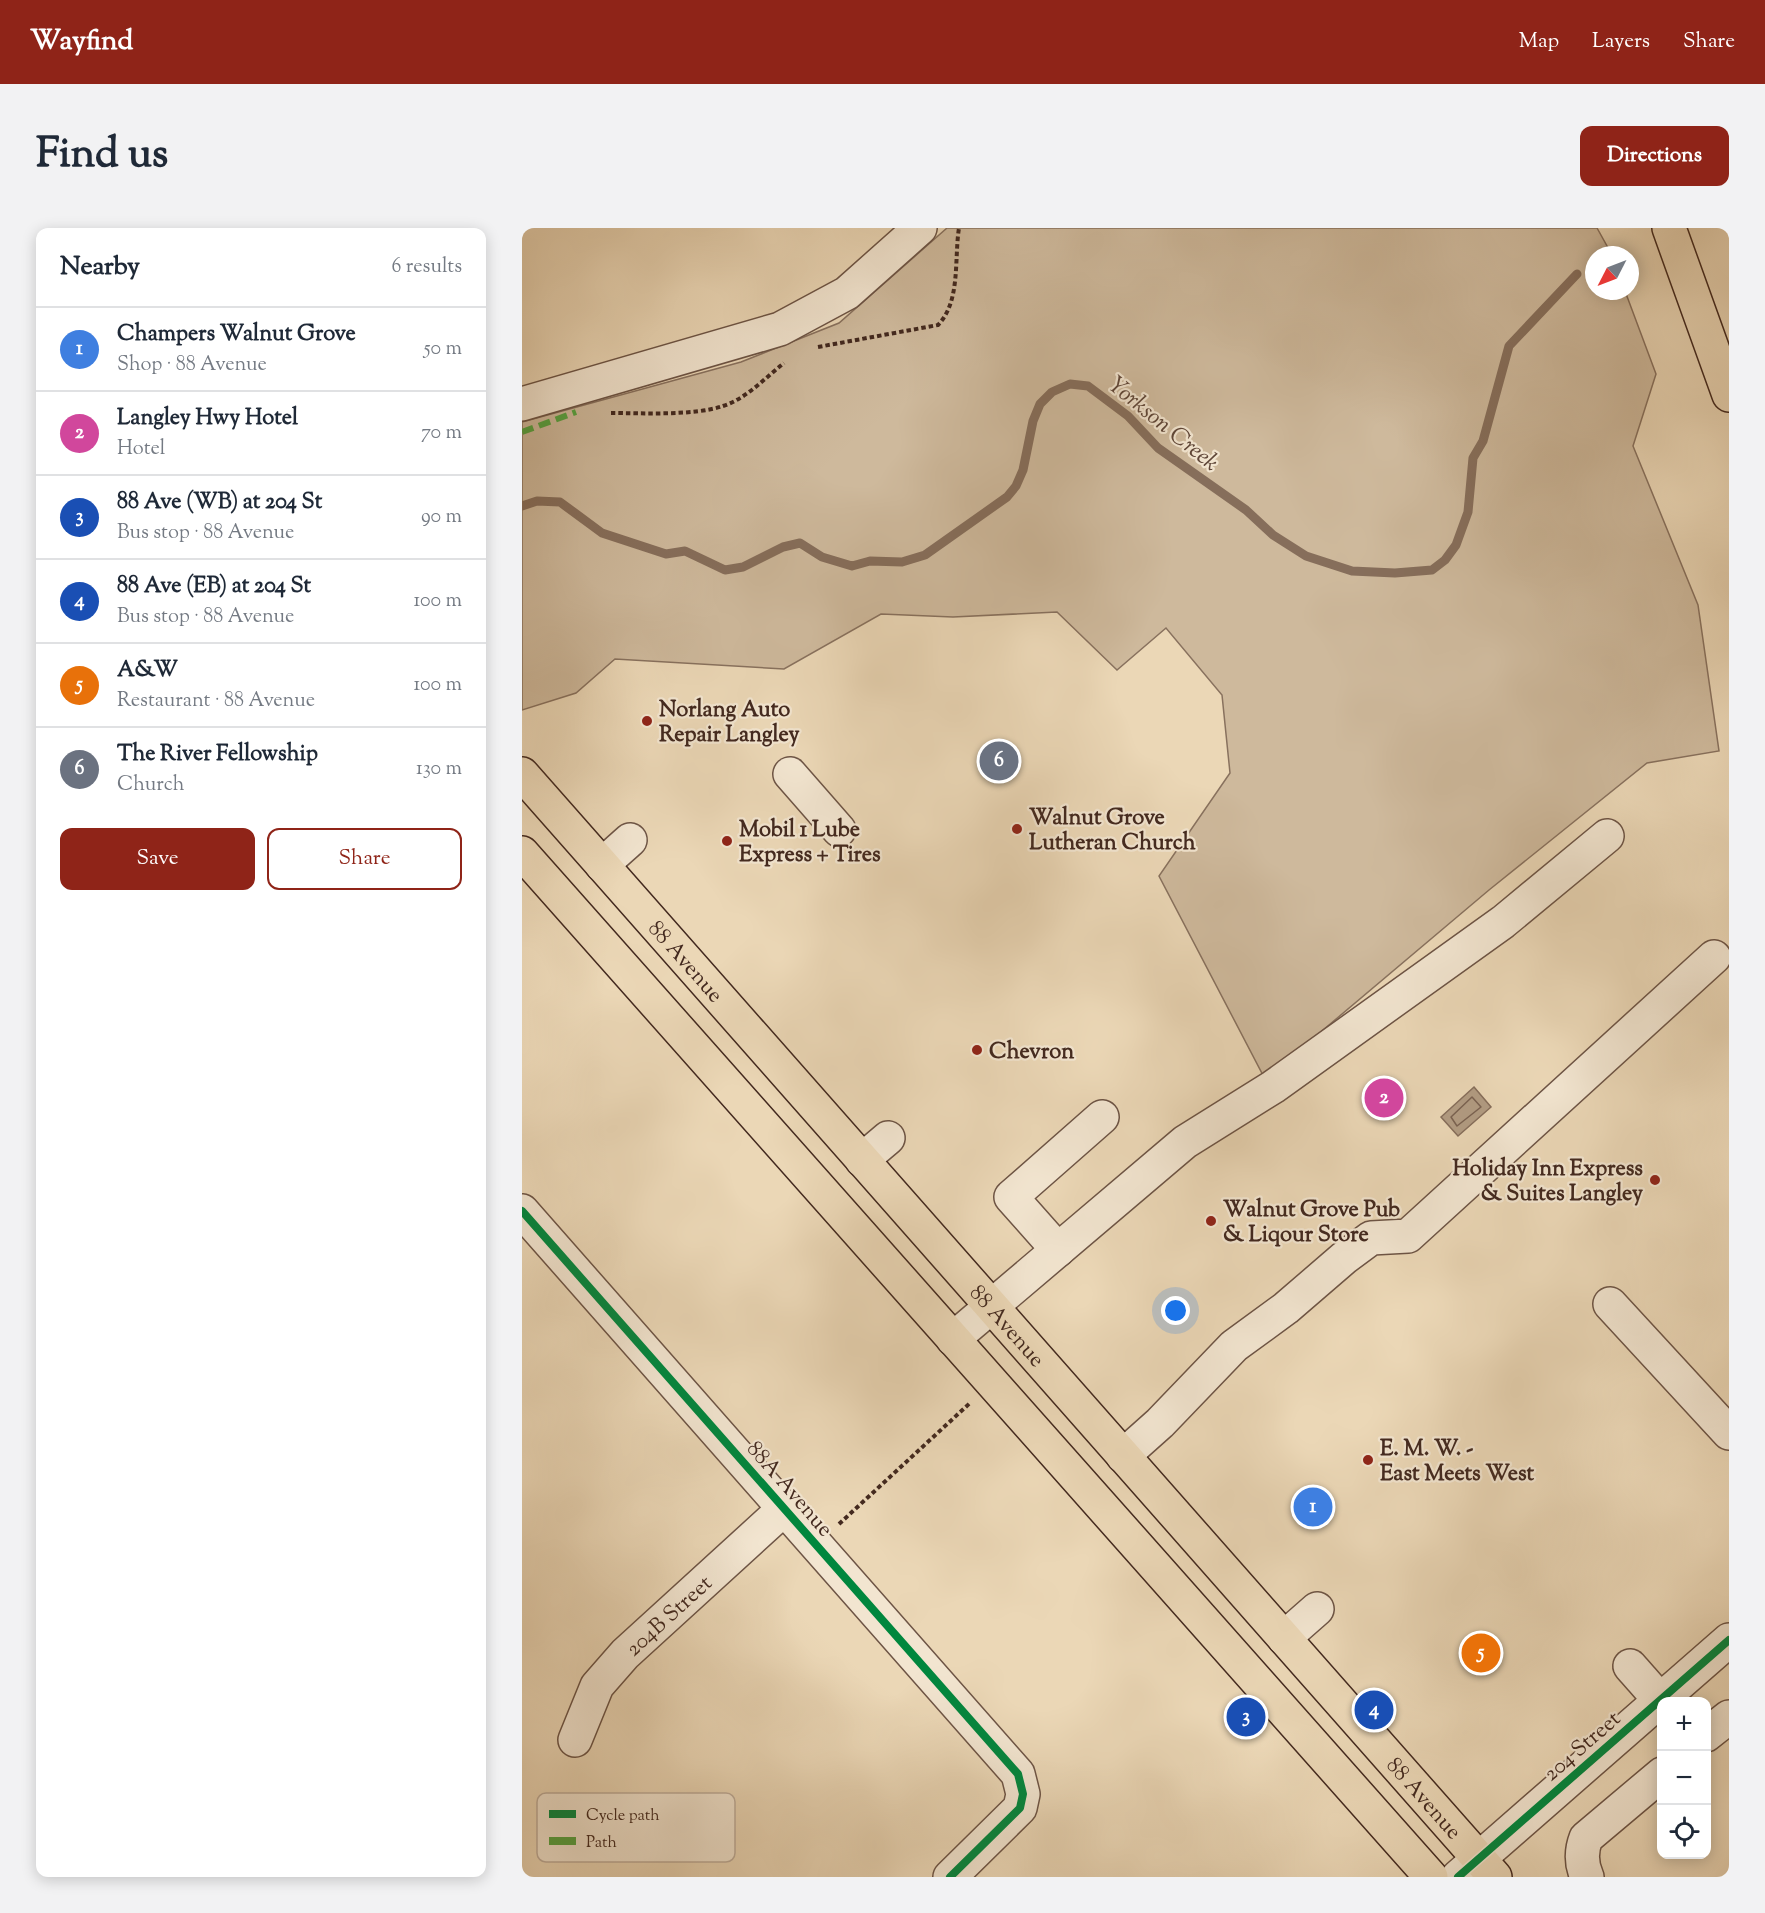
<!DOCTYPE html>
<html lang="en">
<head>
<meta charset="utf-8">
<style>
  body { margin:0; font-family:"Sorts Mill Goudy",serif; background:#f2f2f3; color:#1f2937 }
  .controls { position:absolute; right:18px; bottom:18px; display:grid; overflow:hidden; border-radius:12px; box-shadow:0 3px 15px #0003 }
  .controls button { width:54px; height:54px; display:grid; place-items:center; padding:0; border:0; border-bottom:2px solid #e0e1e3; background:#fff; color:#1f2937; font:30px sans-serif }
  .compass { position:absolute; left:1063px; top:18px; width:54px; height:54px; border-radius:50%; background:#fff; box-shadow:0 3px 15px #0003; rotate:228deg }
  .you { position:absolute; left:654px; top:1083px; width:21px; height:21px; margin:-15px; border:4px solid #fff; border-radius:50%; background:#1a73e8; box-shadow:0 0 0 9px #1a73e833 }
  .badge { display:grid; place-items:center; width:39px; height:39px; border-radius:50%; background:#8f2418; color:#fff; font-size:20px; font-weight:700 }
  .pin { position:absolute; translate:-50% -50%; border:3px solid #fff; box-shadow:0 2px 6px #0006 }
  .list { margin:0; padding:0; list-style:none }
  h2 { display:flex; justify-content:space-between; align-items:center; height:78px; margin:0; padding:0 24px; font-size:26px }
  h2 small { font-size:20px; font-weight:400; color:#747a83 }
  .list li { display:grid; grid-template-columns:39px 1fr auto; gap:18px; align-items:center; box-sizing:border-box; height:84px; padding:0 24px; border-top:2px solid #e0e1e3 }
  .list b { display:block; font-size:22px; white-space:nowrap }
  .list p { margin:0; font-size:20px; white-space:nowrap; color:#747a83 }
  .list em { font-size:20px; font-style:normal; color:#747a83 }
  .actions { display:flex; gap:12px; padding:18px 24px }
  .actions a { flex:1; padding:14px 0; border:2px solid #8f2418; border-radius:12px; text-align:center; font-size:21px; color:#8f2418 }
  .actions .main { background:#8f2418; color:#fff }
  .icon { flex:none; width:33px; height:33px; fill:none; stroke:currentColor; stroke-width:2; stroke-linecap:round; stroke-linejoin:round }
  .map { position:relative; flex:none; width:1207px; height:1649px; overflow:hidden; border-radius:12px }
  header { display:flex; align-items:center; gap:36px; box-sizing:border-box; height:84px; padding:0 30px; background:#8f2418; color:#fff }
  header strong { font-size:28px }
  nav { display:flex; gap:33px; margin-inline-start:auto; font-size:21px }
  .intro { display:flex; align-items:center; justify-content:space-between; box-sizing:border-box; height:144px; padding:0 36px }
  h1 { margin:0; font-size:42px }
  .button { padding:15px 27px; border-radius:12px; background:#8f2418; color:#fff; font-size:21px; font-weight:700 }
  main { display:flex; gap:36px; padding:0 36px }
  aside { flex:1; background:#fff; border-radius:12px; box-shadow:0 3px 15px #0003 }
  .map>svg:first-child { display:block }
</style>
</head>
<body>
<header>
<strong>Wayfind</strong>
<nav><a>Map</a><a>Layers</a><a>Share</a></nav>
</header>
<div class="intro"><h1>Find us</h1><a class="button">Directions</a></div>
<main>
<aside>
<h2>Nearby<small>6 results</small></h2>
<ul class="list">
<li><span class="badge" style="background:#3f7fe0">1</span><div><b>Champers Walnut Grove</b><p>Shop · 88 Avenue</p></div><em>50 m</em></li>
<li><span class="badge" style="background:#d1479c">2</span><div><b>Langley Hwy Hotel</b><p>Hotel</p></div><em>70 m</em></li>
<li><span class="badge" style="background:#1a4fb4">3</span><div><b>88 Ave (WB) at 204 St</b><p>Bus stop · 88 Avenue</p></div><em>90 m</em></li>
<li><span class="badge" style="background:#1a4fb4">4</span><div><b>88 Ave (EB) at 204 St</b><p>Bus stop · 88 Avenue</p></div><em>100 m</em></li>
<li><span class="badge" style="background:#e8710a">5</span><div><b>A&amp;W</b><p>Restaurant · 88 Avenue</p></div><em>100 m</em></li>
<li><span class="badge" style="background:#6b7280">6</span><div><b>The River Fellowship</b><p>Church</p></div><em>130 m</em></li>
</ul>
<div class="actions"><a class="main">Save</a><a>Share</a></div>
</aside>
<div class="map">
<svg width="1207" height="1649" viewBox="0 0 1207 1649">
  <rect width="100%" height="100%" fill="#ebd7b6"/>
  <filter id="stains"><feTurbulence type="fractalNoise" baseFrequency=".00333" numOctaves="4"/><feColorMatrix values="0 0 0 0 .2 0 0 0 0 .09 0 0 0 0 .02 0 0 0 .5 -.17"/></filter>
  <radialGradient id="worn" r=".72"><stop offset=".6" stop-color="#630" stop-opacity="0"/><stop offset="1" stop-color="#630" stop-opacity=".3"/></radialGradient>
  <path fill="#ceb99c" stroke="#88715e" stroke-width="1.5" d="M425,0H1075L1090,27H1072V63H1103L1134,146L1111,218L1176,377L1197,523L1125,535L967,662L743,851L637,648L708,545L700,467L644,400L595,442L535,384L431,389L359,386L262,441L93,431L54,465L0,482V194L219,134L317,95Z"/>
  <path fill="#b29c83" stroke="#866e5b" stroke-width="1.5" d="M952,859L969,879L936,908L919,889Z"/>
  <g fill="none" stroke-linecap="round" stroke-linejoin="round">
    <path stroke="#7a6251" stroke-width="1.5" d="M950,869L959,879L935,898L929,889Z"/>
    <path stroke="#866e5b" stroke-width="9" d="M0,278L15,273L38,274L80,305L144,326L163,323L203,342L221,339L261,319L278,315L300,329L330,338L348,333L380,334L403,327L485,269L494,258L501,242L511,193L518,176L530,164L548,156L566,158L606,188L636,220L724,282L751,307L784,328L830,343L873,345L910,342L923,332L934,317L946,284L951,230L961,213L987,118L1055,46"/>
    <g stroke="#6d5445" stroke-width="36">
      <g id="minor">
        <path d="M0,176L258,101L325,65L398,0"/>
        <path d="M268,546L317,602"/>
        <path d="M80,637L108,612"/>
        <path d="M340,932L366,910"/>
        <path d="M0,983L496,1546L501,1566L498,1580L428,1649"/>
        <path d="M536,1022L489,969L580,889"/>
        <path d="M1088,1076L1207,1205"/>
        <path d="M431,1111L663,914L751,859L981,694L1085,608"/>
        <path d="M601,1228L638,1195L712,1118L764,1080L822,1030L849,1010L886,1008L1192,729"/>
        <path d="M762,1410L795,1381"/>
        <path d="M1108,1438L1138,1472"/>
        <path d="M1184,1507L1207,1489"/>
        <path id="s1" d="M53,1512L75,1458L103,1426L263,1280"/>
        <path d="M936,1649L1207,1412"/>
        <path d="M1065,1649C1059,1636 1059,1623 1064,1610L1140,1546"/>
      </g>
    </g>
    <g stroke="#43291f" stroke-width="36">
      <g id="major">
        <path id="s2" d="M0,546L973,1649"/>
        <path d="M0,625L909,1649"/>
      </g>
    </g>
    <g stroke="#43291f" stroke-width="36">
      <path id="highway" d="M1147,0L1207,167"/>
    </g>
    <path stroke="#43291f" stroke-width="4" stroke-dasharray="4.5 3" stroke-linecap="butt" d="M296,119L416,97C439,73 432,31 437,0
      M89,185C120,185 172,188 201,178C224,171 244,149 262,135
      M317,1296L448,1175"/>
    <use href="#minor" stroke="#f2e5d0" stroke-width="33"/>
    <use href="#major" stroke="#ebd7b6" stroke-width="33"/>
    <use href="#highway" stroke="#ebd7b6" stroke-width="33"/>
    <path stroke="#55a341" stroke-width="6" stroke-dasharray="12 6" stroke-linecap="butt" d="M0,204L54,184"/>
    <g stroke="#f2e5d0" stroke-width="11">
      <path id="cycleway" d="M0,983L496,1546L501,1566L498,1580L428,1649
        M936,1649L1207,1412"/>
    </g>
    <use href="#cycleway" stroke="#00873e" stroke-width="8"/>
  </g>
  <g fill="#8f2418" stroke="#f2e5d0" stroke-width="2">
    <circle cx="125" cy="493" r="6"/>
    <circle cx="495" cy="601" r="6"/>
    <circle cx="205" cy="613" r="6"/>
    <circle cx="455" cy="822" r="6"/>
    <circle cx="1133" cy="952" r="6"/>
    <circle cx="689" cy="993" r="6"/>
    <circle cx="846" cy="1232" r="6"/>
  </g>
  <g text-anchor="middle" stroke-width="4.5" stroke-linejoin="round" paint-order="stroke">
    <g font-size="22" font-weight="bold" fill="#43291f" stroke="#f2e5d0" text-anchor="start">
      <text x="137" y="488">Norlang Auto<tspan x="137" dy="25">Repair Langley</tspan></text>
      <text x="507" y="596">Walnut Grove<tspan x="507" dy="25">Lutheran Church</tspan></text>
      <text x="217" y="608">Mobil 1 Lube<tspan x="217" dy="25">Express + Tires</tspan></text>
      <text x="467" y="830">Chevron</text>
      <text x="1121" y="947" text-anchor="end">Holiday Inn Express<tspan x="1121" dy="25">&amp; Suites Langley</tspan></text>
      <text x="701" y="988">Walnut Grove Pub<tspan x="701" dy="25">&amp; Liqour Store</tspan></text>
      <text x="858" y="1227">E. M. W. -<tspan x="858" dy="25">East Meets West</tspan></text>
    </g>
    <g font-size="22" fill="#43291f" stroke="#f2e5d0">
      <text dy="8" stroke="none"><textPath href="#s2" startOffset="249">88 Avenue</textPath></text>
      <text dy="8" stroke="none"><textPath href="#s2" startOffset="735">88 Avenue</textPath></text>
      <text transform="translate(269 1260) rotate(49)" y="8">88A Avenue</text>
      <text dy="8" stroke="none"><textPath href="#s1" startOffset="159">204B Street</textPath></text>
      <text transform="translate(1059 1517) rotate(-41)" y="8">204 Street</text>
      <text dy="8" stroke="none"><textPath href="#s2" startOffset="1365">88 Avenue</textPath></text>
    </g>
    <g font-size="24" font-style="italic" fill="#5f4638" stroke="#f2e5d0">
      <text transform="translate(642 195) rotate(39)" y="8">Yorkson Creek</text>
    </g>
  </g>
  <rect x="15" y="1565" width="198" height="69" rx="9" fill="#f2e5d0" stroke="#bead9b" stroke-width="1.5"/>
  <rect x="27" y="1582" width="27" height="8" fill="#00873e"/>
  <rect x="27" y="1609" width="27" height="8" fill="#55a341"/>
  <g font-size="16" fill="#43291f">
    <text x="64" y="1592">Cycle path</text>
    <text x="64" y="1619">Path</text>
  </g>
  <rect width="100%" height="100%" filter="url(#stains)"/>
  <rect width="100%" height="100%" fill="url(#worn)"/>
</svg>
<div class="controls">
<button>+</button>
<button>−</button>
<button><svg class="icon" aria-label="locate" viewBox="0 0 24 24"><circle cx="12" cy="12" r="6"/><path d="M12 2v4M12 18v4M2 12h4M18 12h4"/></svg></button>
</div>
<svg class="compass" viewBox="-18 -18 36 36"><path d="M0-13l5 13h-10z" fill="#e53935"/><path d="M0 13l5-13h-10z" fill="#747a83"/></svg>
<div class="you"></div>
<div class="pin badge" style="left:791px;top:1279px;background:#3f7fe0">1</div>
<div class="pin badge" style="left:862px;top:870px;background:#d1479c">2</div>
<div class="pin badge" style="left:724px;top:1489px;background:#1a4fb4">3</div>
<div class="pin badge" style="left:852px;top:1482px;background:#1a4fb4">4</div>
<div class="pin badge" style="left:959px;top:1425px;background:#e8710a">5</div>
<div class="pin badge" style="left:477px;top:533px;background:#6b7280">6</div>
</div>
</main>
</body>
</html>
